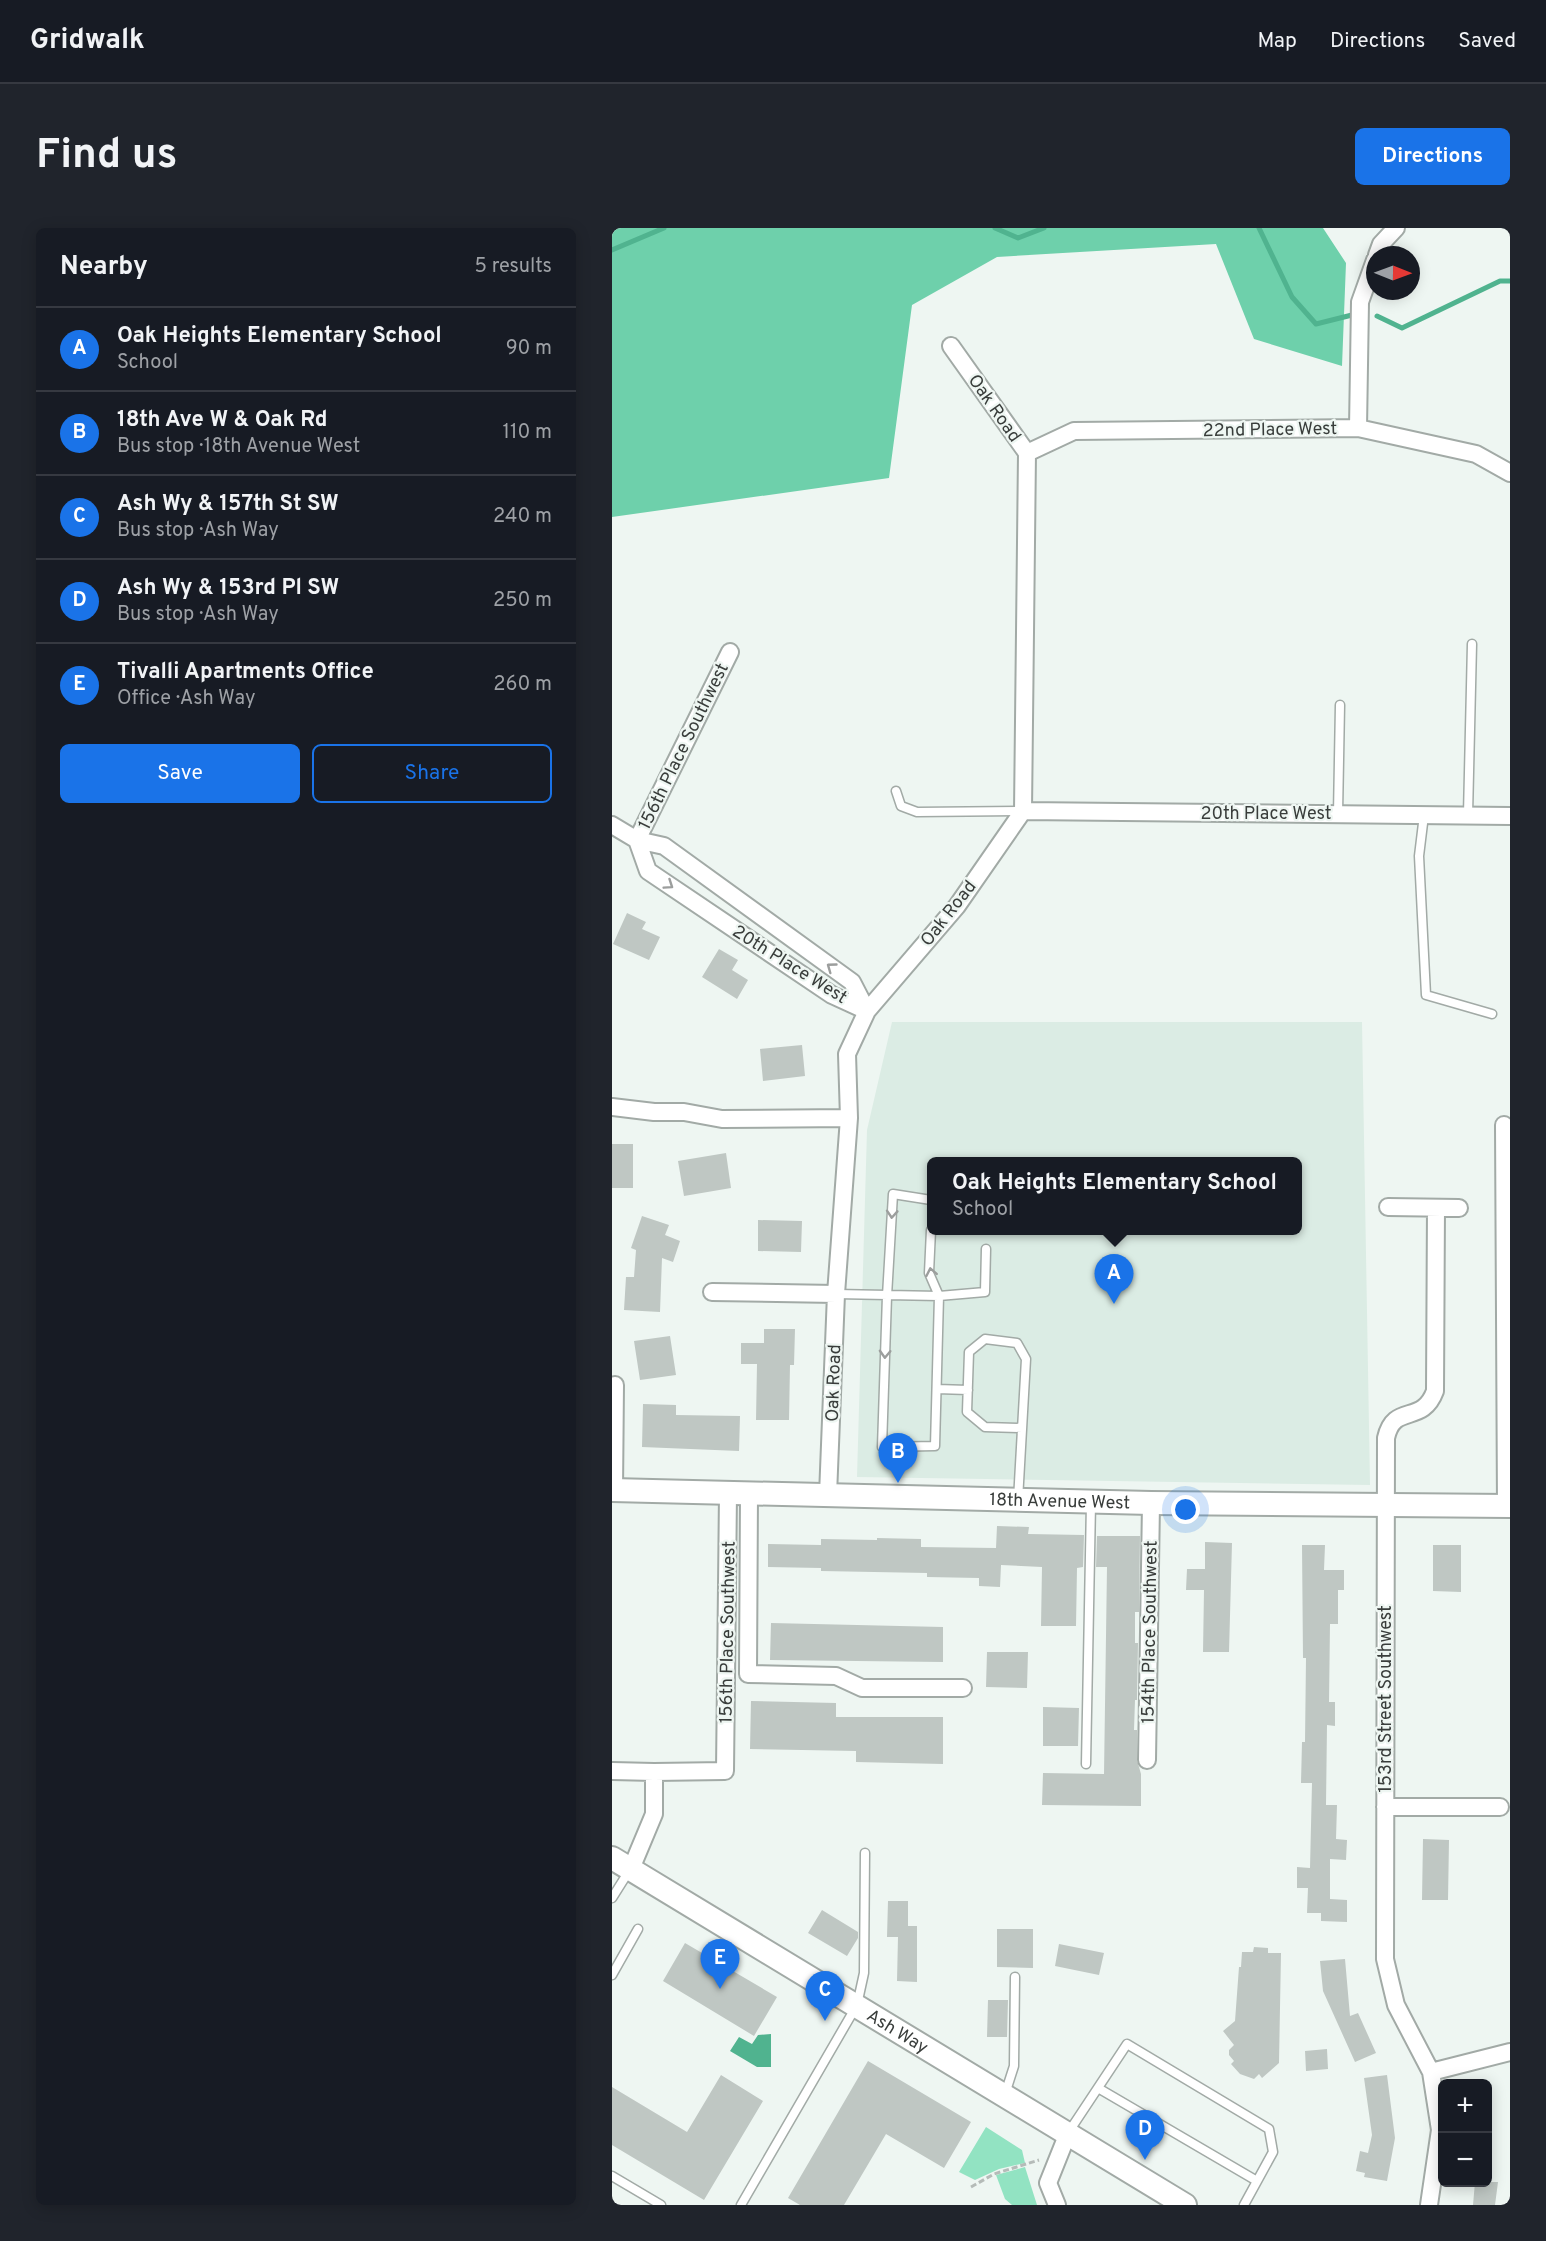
<!DOCTYPE html>
<html lang="en">
<head>
<meta charset="utf-8">
<style>
  body { margin:0; font-family:Overpass,sans-serif; background:#20242c; color:#f1f3f6 }
  .controls { position:absolute; right:18px; bottom:18px; display:grid; overflow:hidden; border-radius:9px; box-shadow:0 3px 15px #0003 }
  .controls button { width:54px; height:54px; display:grid; place-items:center; padding:0; border:0; border-bottom:2px solid #363941; background:#171b24; color:#f1f3f6; font:30px sans-serif }
  .compass { position:absolute; left:754px; top:18px; width:54px; height:54px; border-radius:50%; background:#171b24; box-shadow:0 3px 15px #0003; rotate:91deg }
  .you { position:absolute; left:574px; top:1282px; width:21px; height:21px; margin:-15px; border:4px solid #fff; border-radius:50%; background:#1a73e8; box-shadow:0 0 0 9px #1a73e833 }
  .badge { display:grid; place-items:center; width:39px; height:39px; border-radius:50%; background:#1a73e8; color:#fff; font-size:20px; font-weight:700 }
  .pin { position:absolute; translate:-50% -50px; filter:drop-shadow(0 2px 3px #0008) }
  .pin::after { content:''; position:absolute; top:32px; width:21px; height:18px; background:inherit; clip-path:polygon(0 0,100% 0,50% 100%) }
  .popup { position:absolute; left:315px; top:929px; width:375px; height:78px; box-sizing:border-box; display:grid; place-content:center; border-radius:9px; background:#171b24; filter:drop-shadow(0 2px 4px #0005); font-size:20px; white-space:nowrap; color:#9ea1a6 }
  .popup b { font-size:22px; color:#f1f3f6 }
  .popup::after { content:''; position:absolute; left:50%; top:100%; margin-left:-12px; border:12px solid transparent; border-top-color:#171b24 }
  .list { margin:0; padding:0; list-style:none }
  h2 { display:flex; justify-content:space-between; align-items:center; height:78px; margin:0; padding:0 24px; font-size:26px }
  h2 small { font-size:20px; font-weight:400; color:#9ea1a6 }
  .list li { display:grid; grid-template-columns:39px 1fr auto; gap:18px; align-items:center; box-sizing:border-box; height:84px; padding:0 24px; border-top:2px solid #363941 }
  .list b { display:block; font-size:22px; white-space:nowrap }
  .list p { margin:0; font-size:20px; white-space:nowrap; color:#9ea1a6 }
  .list em { font-size:20px; font-style:normal; color:#9ea1a6 }
  .actions { display:flex; gap:12px; padding:18px 24px }
  .actions a { flex:1; padding:14px 0; border:2px solid #1a73e8; border-radius:9px; text-align:center; font-size:21px; color:#1a73e8 }
  .actions .main { background:#1a73e8; color:#fff }
  .map { position:relative; flex:none; width:898px; height:1977px; overflow:hidden; border-radius:9px }
  header { display:flex; align-items:center; gap:36px; box-sizing:border-box; height:84px; padding:0 30px; background:#171b24; border-bottom:2px solid #363941 }
  header strong { font-size:28px }
  nav { display:flex; gap:33px; margin-inline-start:auto; font-size:21px }
  .intro { display:flex; align-items:center; justify-content:space-between; box-sizing:border-box; height:144px; padding:0 36px }
  h1 { margin:0; font-size:42px }
  .button { padding:15px 27px; border-radius:9px; background:#1a73e8; color:#fff; font-size:21px; font-weight:700 }
  main { display:flex; gap:36px; padding:0 36px }
  aside { flex:1; background:#171b24; border-radius:9px; box-shadow:0 3px 15px #0003 }
  .map>svg:first-child { display:block }
</style>
</head>
<body>
<header>
<strong>Gridwalk</strong>
<nav><a>Map</a><a>Directions</a><a>Saved</a></nav>
</header>
<div class="intro"><h1>Find us</h1><a class="button">Directions</a></div>
<main>
<aside>
<h2>Nearby<small>5 results</small></h2>
<ul class="list">
<li><span class="badge">A</span><div><b>Oak Heights Elementary School</b><p>School</p></div><em>90 m</em></li>
<li><span class="badge">B</span><div><b>18th Ave W &amp; Oak Rd</b><p>Bus stop · 18th Avenue West</p></div><em>110 m</em></li>
<li><span class="badge">C</span><div><b>Ash Wy &amp; 157th St SW</b><p>Bus stop · Ash Way</p></div><em>240 m</em></li>
<li><span class="badge">D</span><div><b>Ash Wy &amp; 153rd Pl SW</b><p>Bus stop · Ash Way</p></div><em>250 m</em></li>
<li><span class="badge">E</span><div><b>Tivalli Apartments Office</b><p>Office · Ash Way</p></div><em>260 m</em></li>
</ul>
<div class="actions"><a class="main">Save</a><a>Share</a></div>
</aside>
<div class="map">
<svg width="898" height="1977" viewBox="0 0 898 1977">
  <rect width="100%" height="100%" fill="#eef6f2"/>
  <path fill="#dbece4" fill-rule="evenodd" d="M280,794H750L758,1257L245,1249L255,902ZM319,934H685V1002H319Z"/>
  <path fill="#92e3c2" d="M374,1899L410,1922L413,1935L387,1941L363,1952L347,1944Z
    M413,1939L425,1977H400L393,1971L384,1947Z"/>
  <path fill="#6ed0ab" d="M0,0H711L734,35L730,138L642,111L604,16L385,29L300,77L277,250L0,289Z"/>
  <path fill="#50b38f" d="M159,1806V1839H145L118,1823L127,1809L140,1816L146,1807Z"/>
  <g fill="none" stroke-linecap="round" stroke-linejoin="round">
    <path stroke="#50b38f" stroke-width="5" d="M383,0L406,10L432,0
      M647,0L680,69L704,96L740,87
      M0,22L52,0
      M765,88L790,100L888,53H898"/>
  </g>
  <path fill="#bfc7c3" d="M15,685L34,694L30,701L48,709L37,732L1,716Z
    M107,721L126,732L120,742L136,752L125,771L90,749Z
    M190,817L193,848L151,853L148,821Z
    M0,916H21V960H0Z
    M114,925L119,960L72,968L66,933Z
    M30,988L57,997L53,1007L68,1013L61,1034L50,1030L48,1084L12,1082L14,1049H22L24,1022L19,1020Z
    M146,992L190,993L189,1024L146,1023Z
    M152,1101H183L182,1137H178L177,1192H144L145,1136H129V1115H152Z
    M58,1108L64,1147L28,1152L22,1113Z
    M31,1176L64,1177V1187L128,1188L127,1223L30,1219Z
    M385,1298L417,1299L416,1306L472,1307L471,1339L465,1340L464,1398H429L430,1339L389,1337L388,1359L367,1358V1350L315,1349V1345L209,1343V1340L156,1339V1316L209,1317V1311L265,1312V1310L309,1311V1319L384,1320Z
    M485,1308H528L527,1384H523V1415H526L525,1472H523L522,1502H525V1532L529,1546V1578L430,1577L431,1545L492,1546L495,1339H484Z
    M593,1314L620,1315L617,1424H591L592,1362H574L575,1341H593Z
    M690,1317H713L712,1342H732V1362H726V1396H718L717,1474H723V1498L715,1497L714,1577H725L724,1611L735,1612L734,1632L718,1631V1671L735,1672V1694L709,1693V1685H695L696,1660H685V1639L698,1640L700,1555H689L690,1514H693L694,1430H691Z
    M821,1317H849V1364L821,1363Z
    M159,1395L331,1399V1434L158,1432Z
    M375,1424H416L415,1460L374,1459Z
    M139,1473L224,1475V1489H331V1536L244,1534V1523L138,1521Z
    M431,1479L467,1480L466,1518H431Z
    M811,1611L837,1612L836,1672H810Z
    M276,1673H296V1698H305V1754L285,1753L286,1709H275Z
    M210,1682L246,1704V1710L235,1728L196,1705Z
    M385,1701H421V1740L385,1739Z
    M73,1715L165,1769L142,1808L51,1753Z
    M447,1716L492,1725L487,1747L443,1738Z
    M642,1719L656,1720V1725H669L667,1835L650,1850L647,1846L642,1851L628,1846L619,1836L622,1833L617,1827V1822L622,1817L611,1803L623,1793L627,1739H629L630,1724H641Z
    M733,1731L738,1788L746,1785L764,1825L743,1834L711,1763L708,1733Z
    M376,1772H396L395,1809H375Z
    M715,1821L716,1841L694,1843L693,1823Z
    M256,1833L359,1894L332,1940L274,1906L232,1977H188L176,1970Z
    M109,1847L151,1873L92,1972L0,1917V1859L75,1904Z
    M775,1847L783,1910L775,1953L752,1949L753,1945L744,1943L748,1923L756,1925L760,1907L752,1850Z
    M863,1954H886L883,1977H861Z"/>
  <g fill="none" stroke-linecap="round" stroke-linejoin="round">
    <g stroke="#a2aaa6" stroke-width="11">
      <path id="lane" d="M284,563L289,578L305,584L410,583
        M726,586L728,477
        M812,587L807,628L814,767L880,786
        M856,587L860,416
        M319,972L281,966L275,1068L270,1219L323,1218L327,1068L317,1045L319,1002
        M224,1066L327,1068L373,1064L374,1021
        M325,1161L356,1162
        M406,1272L414,1131L405,1115L373,1111L357,1124L355,1184L373,1199L410,1200
        M474,1536L479,1275
        M0,1670L17,1643
        M0,1747L26,1701
        M486,1860L645,1953
        M393,1866L402,1838L403,1749
        M456,1905L515,1816L657,1901L661,1924L632,1977
        M0,1948L49,1977
        M129,1977L245,1777L252,1745L253,1625"/>
    </g>
    <g stroke="#a2aaa6" stroke-width="20">
      <path id="street" d="M765,27L769,16L784,0
        M746,200L748,74L763,32
        M415,225L462,203L746,200L864,226L898,245
        M411,583L898,588
        M0,597L25,612L52,618L240,754L255,783
        M25,612L36,643L220,767L255,783
        M25,612L118,424
        M0,879L42,884H72L110,891L237,890
        M892,897L894,1278
        M776,979L847,980
        M100,1064L224,1066
        M2,1262L3,1157
        M137,1266L136,1446L224,1448L250,1460H351
        M216,1267L224,1066L237,890L235,826L255,783L345,678L411,583L415,225L339,118
        M535,1532L539,1275
        M0,1543L42,1544
        M773,1579H888
        M19,1641L42,1586V1544L113,1543L116,1265
        M819,1844L898,1824
        M445,1977L436,1955L456,1905
        M817,1977L828,1902L819,1844L784,1777L773,1731L774,1210C782,1174 810,1198 823,1163L824,980"/>
    </g>
    <g stroke="#a2aaa6" stroke-width="26">
      <g id="secondary">
        <path id="s1" d="M0,1262L539,1275L898,1278"/>
        <path id="s2" d="M0,1630L573,1977"/>
      </g>
    </g>
    <path stroke="#b5bbb8" stroke-width="3" stroke-dasharray="6 3" stroke-linecap="butt" d="M359,1959L382,1946L427,1932"/>
    <use href="#lane" stroke="#fff" stroke-width="8"/>
    <use href="#street" stroke="#fff" stroke-width="16"/>
    <use href="#secondary" stroke="#fff" stroke-width="22"/>
  </g>
  <defs><path id="oneway-chevron" d="M-2-3.5L2.5 0L-2 3.5" fill="none" stroke-width="1.6" stroke-linecap="round" stroke-linejoin="round" transform="scale(1.5)"/></defs>
  <g stroke="#9c9e9d">
    <use href="#oneway-chevron" transform="translate(57 657) rotate(34)"/>
    <use href="#oneway-chevron" transform="translate(219 739) rotate(-144)"/>
    <use href="#oneway-chevron" transform="translate(280 986) rotate(94)"/>
    <use href="#oneway-chevron" transform="translate(319 1044) rotate(-101)"/>
    <use href="#oneway-chevron" transform="translate(273 1126) rotate(92)"/>
  </g>
  <g text-anchor="middle" stroke-width="4.5" stroke-linejoin="round" paint-order="stroke">
    <g font-size="18" fill="#393d3b" stroke="#eef6f2">
      <text transform="translate(383 180) rotate(55)" y="6">Oak Road</text>
      <text transform="translate(658 201) rotate(-1)" y="6">22nd Place West</text>
      <text transform="translate(71 518) rotate(-64)" y="6">156th Place Southwest</text>
      <text x="654" y="591">20th Place West</text>
      <text transform="translate(336 685) rotate(-52)" y="6">Oak Road</text>
      <text transform="translate(178 736) rotate(32)" y="6">20th Place West</text>
      <text transform="translate(221 1155) rotate(-88)" y="6">Oak Road</text>
      <text dy="6" stroke="none"><textPath href="#s1" startOffset="448">18th Avenue West</textPath></text>
      <text transform="translate(115 1404) rotate(-89)" y="6">156th Place Southwest</text>
      <text transform="translate(537 1404) rotate(-89)" y="6">154th Place Southwest</text>
      <text transform="translate(773 1471) rotate(-90)" y="6">153rd Street Southwest</text>
      <text dy="6" stroke="none"><textPath href="#s2" startOffset="334">Ash Way</textPath></text>
    </g>
  </g>
</svg>
<div class="controls">
<button>+</button>
<button>−</button>
</div>
<svg class="compass" viewBox="-18 -18 36 36"><path d="M0-13l5 13h-10z" fill="#e53935"/><path d="M0 13l5-13h-10z" fill="#9ea1a6"/></svg>
<div class="you"></div>
<div class="pin badge" style="left:502px;top:1076px">A</div>
<div class="popup"><b>Oak Heights Elementary School</b>School</div>
<div class="pin badge" style="left:286px;top:1255px">B</div>
<div class="pin badge" style="left:213px;top:1793px">C</div>
<div class="pin badge" style="left:533px;top:1932px">D</div>
<div class="pin badge" style="left:108px;top:1761px">E</div>
</div>
</main>
</body>
</html>
